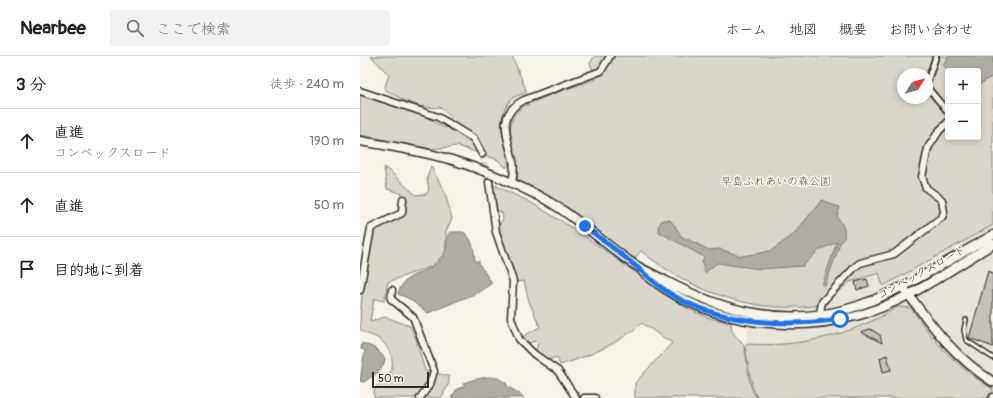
<!DOCTYPE html>
<html lang="ja">
<head>
<meta charset="utf-8">
<style>
  body { margin:0; font-family:Pangolin,"Klee One",sans-serif; background:#f2f2f2; color:#222 }
  .controls { position:absolute; right:12px; top:12px; display:grid; overflow:hidden; border-radius:4px; box-shadow:0 2px 6px #0003 }
  .controls button { width:36px; height:36px; display:grid; place-items:center; padding:0; border:0; border-bottom:1px solid #e0e0e0; background:#fff; color:#222; font:20px sans-serif }
  .compass { position:absolute; left:537px; top:12px; width:36px; height:36px; border-radius:50%; background:#fff; box-shadow:0 2px 6px #0003; rotate:53deg }
  .scale { position:absolute; left:12px; bottom:10px; width:57px; box-sizing:border-box; padding-left:4px; border:2px solid #2b2b2b; border-top:0; font-size:11px; line-height:14px; white-space:nowrap; color:#2b2b2b; -webkit-text-stroke:3px #f7f3e8; paint-order:stroke }
  .stop { position:absolute; width:12px; height:12px; margin:-9px; border:3px solid #1a73e8; border-radius:50%; background:#fff }
  .stop.end { background:#1a73e8; border-color:#fff; box-shadow:0 1px 4px #0008 }
  .list { margin:0; padding:0; list-style:none }
  h2 { display:flex; justify-content:space-between; align-items:center; height:52px; margin:0; padding:0 16px; font-size:17px }
  h2 small { font-size:13px; font-weight:400; color:#767676 }
  .list li { display:grid; grid-template-columns:26px 1fr auto; gap:12px; align-items:center; box-sizing:border-box; height:64px; padding:0 16px; border-top:1px solid #e0e0e0 }
  .list b { display:block; font-size:15px; white-space:nowrap }
  .list p { margin:0; font-size:13px; white-space:nowrap; color:#767676 }
  .list em { font-size:13px; font-style:normal; color:#767676 }
  .icon { flex:none; width:22px; height:22px; fill:none; stroke:currentColor; stroke-width:2; stroke-linecap:round; stroke-linejoin:round }
  .map { position:relative; flex:none; width:633px; height:342px; overflow:hidden }
  header { display:flex; align-items:center; gap:24px; box-sizing:border-box; height:56px; padding:0 20px; background:#fff; border-bottom:1px solid #e0e0e0 }
  header strong { font-size:19px }
  nav { display:flex; gap:22px; margin-inline-start:auto; font-size:14px }
  .search { width:280px; height:36px; background:#f2f2f2; display:flex; align-items:center; gap:10px; box-sizing:border-box; padding:0 14px; border-radius:4px; color:#767676; font-size:15px }
  main { display:flex }
  aside { flex:1; background:#fff }
  .map>svg:first-child { display:block }
</style>
</head>
<body>
<header>
<strong>Nearbee</strong>
<div class="search"><svg class="icon" aria-label="search" viewBox="0 0 24 24"><circle cx="10" cy="10" r="6"/><path d="M15 15l6 6"/></svg>ここで検索</div>
<nav><a>ホーム</a><a>地図</a><a>概要</a><a>お問い合わせ</a></nav>
</header>
<main>
<aside>
<h2>3 分<small>徒歩 · 240 m</small></h2>
<ul class="list">
<li><svg class="icon" aria-label="ahead" viewBox="0 0 24 24"><path d="M12 20V5M6 11l6-6 6 6"/></svg><div><b>直進</b><p>コンベックスロード</p></div><em>190 m</em></li>
<li><svg class="icon" aria-label="ahead" viewBox="0 0 24 24"><path d="M12 20V5M6 11l6-6 6 6"/></svg><div><b>直進</b></div><em>50 m</em></li>
<li><svg class="icon" aria-label="arrive" viewBox="0 0 24 24"><path d="M6 21V4h12l-3 4 3 4H6"/></svg><div><b>目的地に到着</b></div></li>
</ul>
</aside>
<div class="map">
<svg width="633" height="342" viewBox="0 0 633 342">
  <rect width="100%" height="100%" fill="#f7f3e8"/>
  <filter id="ink" filterUnits="userSpaceOnUse"><feTurbulence type="fractalNoise" baseFrequency=".025" numOctaves="2"/><feDisplacementMap in="SourceGraphic" scale="8" xChannelSelector="R" yChannelSelector="G"/><feConvolveMatrix kernelMatrix="1 2 1 2 8 2 1 2 1" color-interpolation-filters="sRGB"/></filter>
  <g filter="url(#ink)">
    <path fill="#e8e4da" d="M633,169V342H398L393,335L385,288L394,249L437,252L467,248L469,243L490,226L519,217L524,230Z"/>
    <path fill="#dad6cc" stroke="#82807c" fill-rule="evenodd" d="M11,0H152L167,36L152,42C126,75 156,90 148,111H145L138,104L98,90L71,93L0,79V39L42,53L62,58L84,72L91,67L90,60L80,51C59,54 43,44 24,33L29,19Z
      M235,0H633V169L523,230L519,217L490,226L469,243L467,248C399,260 334,238 281,195L274,203L211,156L158,124L150,79C150,69 152,60 160,53C171,44 220,29 236,23L230,7ZM588,15H618V81H588ZM543,18H567V42H543Z
      M71,110L85,137L92,163L86,175V196L72,210L28,226L24,245L14,243L10,265L26,261L50,270L56,283L65,315L89,320V327L81,342H14V334C18,328 29,321 31,315C35,304 29,290 19,283C13,279 6,279 0,273C0,240 7,207 12,175L44,159L47,146L40,137L27,133L24,111C36,119 44,130 56,139L66,138L69,134L67,122Z
      M132,128L172,147L214,173L326,252L349,262L371,267C372,284 381,280 384,291C389,307 386,328 397,342H275V327L312,287L282,267C258,288 230,300 200,309L197,301L188,304L176,295L178,287L176,285L168,287L162,281L180,271L169,245L164,225L155,226L138,170L143,163L142,157L137,154Z
      M537,251L551,252C573,285 598,313 633,333V336L627,342H398L393,335L385,291L386,288C438,292 494,279 537,251Z"/>
    <path fill="#afaca4" stroke="#7a7874" d="M588,0H633V20L618,29V15H589L583,9Z
      M462,144L472,149L480,151L477,160C482,168 486,173 484,182L481,185L465,230L462,229L477,186L459,194L443,210L400,213L357,207L345,217L342,206L344,201L299,176L298,171L302,164H310L315,170L321,180L349,194L359,193L382,200L401,197L412,194L433,179Z
      M90,176H103C113,182 114,194 115,205H119V208L132,227L119,236L68,257L48,242L38,238C45,214 66,220 80,204C90,194 84,182 90,176Z
      M2,287L15,292L25,302C24,314 14,319 4,326L0,325L5,294L1,293Z
      M128,321L138,322L146,327L147,330L160,338L164,342H91L97,333L105,330L103,327L116,323Z"/>
    <path fill="#c4c1b9" stroke="#2b2b2b" d="M628,215L633,217V291L609,282Z
      M507,223L509,230L497,234L495,226Z
      M510,273L520,279L522,287L501,276Z
      M527,299L531,314L523,316L520,302Z"/>
    <g fill="none" stroke-linecap="round" stroke-linejoin="round">
      <path stroke="#cecbc2" stroke-width="6" stroke-dasharray="6 3" stroke-linecap="butt" d="M122,98L129,126"/>
      <g stroke="#2b2b2b" stroke-width="6">
        <path id="service" d="M606,264L604,274L606,284L633,302"/>
      </g>
      <g stroke="#2b2b2b" stroke-width="8">
        <path id="pedestrian" d="M576,0L567,27V31L588,56"/>
      </g>
      <g stroke="#2b2b2b" stroke-width="9">
        <path id="minor" d="M0,35L78,61L114,83L122,98
          M129,126L136,176L153,225L151,262L159,283L174,298L198,315L216,342
          M152,127C153,120 155,112 153,105C148,81 135,59 164,44L241,15L250,0
          M0,234L11,172L42,157L43,143
          M32,234L31,243L53,261L74,315L70,328L60,342
          M460,257L462,246L496,210L500,207L534,198L582,161L584,156L582,144L566,132L562,121L568,92L579,75L588,66
          M224,342H235
          M632,342L633,341"/>
      </g>
      <g stroke="#2b2b2b" stroke-width="11">
        <path id="tertiary" d="M0,85C31,90 62,95 92,104C122,113 151,126 179,140C213,158 241,185 272,207C283,214 295,219 306,225C363,255 420,270 484,254C534,241 588,204 633,179
          M283,216C339,265 424,279 496,260C545,247 590,214 633,188
          M545,234C572,270 594,301 633,326"/>
      </g>
      <use href="#service" stroke="#f7f3e8" stroke-width="3"/>
      <use href="#pedestrian" stroke="#f7f3e8" stroke-width="4.5"/>
      <use href="#minor" stroke="#f7f3e8" stroke-width="6"/>
      <use href="#tertiary" stroke="#f7f3e8" stroke-width="8"/>
    </g>
  </g>
  <g fill="none" stroke-linecap="round" stroke-linejoin="round" filter="url(#ink)">
    <path stroke="#1a73e8" stroke-width="5" d="M225,170C241,183 258,195 273,208C282,215 290,223 299,230C348,267 421,272 480,263"/>
  </g>
  <g text-anchor="middle" stroke-width="3" stroke-linejoin="round" paint-order="stroke">
    <g font-size="11" fill="#575653" stroke="#f7f3e8">
      <text x="416" y="129">早島ふれあいの森公園</text>
    </g>
    <g font-size="11" fill="#2b2b2b" stroke="#f7f3e8">
      <text transform="translate(561 216) rotate(-29)" y="4">コンベックスロード</text>
    </g>
  </g>
</svg>
<div class="controls">
<button>+</button>
<button>−</button>
</div>
<svg class="compass" viewBox="-18 -18 36 36"><path d="M0-13l5 13h-10z" fill="#e53935"/><path d="M0 13l5-13h-10z" fill="#767676"/></svg>
<div class="scale">50 m</div>
<div class="stop" style="left:480px;top:263px"></div>
<div class="stop end" style="left:225px;top:170px"></div>
</div>
</main>
</body>
</html>
